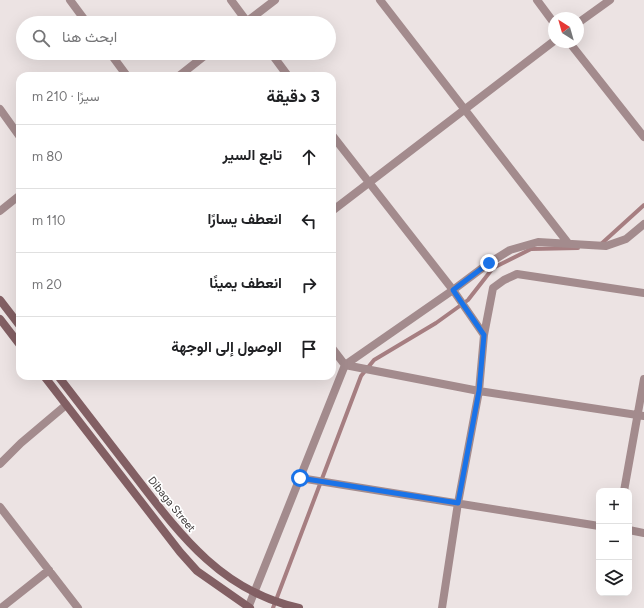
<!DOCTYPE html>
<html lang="ar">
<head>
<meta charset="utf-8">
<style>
  body { margin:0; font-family:Figtree,Vazirmatn,sans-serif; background:#f2f2f2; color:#202124; direction:rtl }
  .controls { position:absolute; right:12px; bottom:12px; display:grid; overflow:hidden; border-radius:8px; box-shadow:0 4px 16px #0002 }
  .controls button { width:36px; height:36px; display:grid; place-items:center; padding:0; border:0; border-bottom:1px solid #e0e0e0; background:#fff; color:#202124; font:20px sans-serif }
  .compass { position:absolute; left:548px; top:12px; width:36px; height:36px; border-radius:50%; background:#fff; box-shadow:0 4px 16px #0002; rotate:323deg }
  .stop { position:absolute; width:12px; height:12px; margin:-9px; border:3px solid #1a73e8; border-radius:50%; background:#fff }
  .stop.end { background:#1a73e8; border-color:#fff; box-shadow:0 1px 4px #0008 }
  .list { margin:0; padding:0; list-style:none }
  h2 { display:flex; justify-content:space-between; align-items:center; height:52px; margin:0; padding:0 16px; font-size:17px }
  h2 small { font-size:13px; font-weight:400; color:#757577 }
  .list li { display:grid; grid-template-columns:26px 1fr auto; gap:12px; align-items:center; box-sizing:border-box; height:64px; padding:0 16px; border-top:1px solid #e0e0e0 }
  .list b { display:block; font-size:15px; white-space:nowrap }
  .list em { font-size:13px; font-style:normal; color:#757577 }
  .icon { flex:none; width:22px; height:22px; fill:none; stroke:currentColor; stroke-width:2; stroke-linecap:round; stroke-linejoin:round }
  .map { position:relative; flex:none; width:644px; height:608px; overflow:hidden; direction:ltr }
  .search { position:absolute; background:#fff; box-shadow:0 4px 16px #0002; left:16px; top:16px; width:320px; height:44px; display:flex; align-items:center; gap:10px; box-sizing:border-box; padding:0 14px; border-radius:22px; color:#757577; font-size:15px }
  .panel { position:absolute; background:#fff; box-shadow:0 4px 16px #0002; left:16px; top:72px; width:320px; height:308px; border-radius:12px; direction:rtl }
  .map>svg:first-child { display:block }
</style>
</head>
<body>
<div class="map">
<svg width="644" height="608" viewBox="0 0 644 608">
  <rect width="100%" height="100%" fill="#ece3e3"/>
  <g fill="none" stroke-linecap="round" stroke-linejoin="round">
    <path stroke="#a67e81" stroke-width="4" d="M600,245L644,205
      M273,608L361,376L374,360L436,323L468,300L493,268L531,249L578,248"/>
    <path stroke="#a38b8d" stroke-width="8" d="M70,0L87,23
      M231,0L248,23
      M380,0L568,243
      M537,0L554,23
      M245,23L275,0
      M578,23L610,0
      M569,42L644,137
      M110,53L127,76
      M271,53L288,76
      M179,76L208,53
      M0,109L20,137
      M332,135L453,290L484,335L479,391L458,503L442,608
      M0,211L20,195
      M332,211L554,41
      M484,335L493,288L504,280L517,274L644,293
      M332,348L345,365L479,391L644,416
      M0,464L21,443L66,405
      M300,478L599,526
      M624,491L644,379
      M0,507L78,608
      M629,530L644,533
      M1,608L49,570
      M248,608L345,365L453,290L489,263L510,250L538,242L606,246L626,239L644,224"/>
    <path stroke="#825f63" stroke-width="8" d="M0,300L20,326
      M0,319L20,345
      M44,376L180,552L197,571L250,608
      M58,376C83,408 107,440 132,472C178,532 220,591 299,608"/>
  </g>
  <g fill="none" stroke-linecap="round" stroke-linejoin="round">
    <path stroke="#1a73e8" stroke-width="5" d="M300,478L458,503L479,391L484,335L453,290L489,263"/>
  </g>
  <g text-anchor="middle" stroke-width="3.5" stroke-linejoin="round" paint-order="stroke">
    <g font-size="11" fill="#3d3939" stroke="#fff">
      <text transform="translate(172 504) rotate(51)" y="4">Dibaga Street</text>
    </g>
  </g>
</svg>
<div class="controls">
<button>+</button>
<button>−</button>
<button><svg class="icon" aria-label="layers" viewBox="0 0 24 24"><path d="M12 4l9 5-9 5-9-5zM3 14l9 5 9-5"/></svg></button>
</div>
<svg class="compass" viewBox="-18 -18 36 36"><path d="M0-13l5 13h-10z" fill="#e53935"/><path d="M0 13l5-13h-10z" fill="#757577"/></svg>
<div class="stop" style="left:300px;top:478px"></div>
<div class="stop end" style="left:489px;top:263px"></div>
<div class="search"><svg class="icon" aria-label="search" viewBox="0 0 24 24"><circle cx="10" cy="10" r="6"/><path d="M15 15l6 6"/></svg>ابحث هنا</div>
<section class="panel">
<h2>3 دقيقة<small>سيرًا · 210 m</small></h2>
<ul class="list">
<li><svg class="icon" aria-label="ahead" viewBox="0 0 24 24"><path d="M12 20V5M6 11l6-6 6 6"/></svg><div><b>تابع السير</b></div><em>80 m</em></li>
<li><svg class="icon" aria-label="left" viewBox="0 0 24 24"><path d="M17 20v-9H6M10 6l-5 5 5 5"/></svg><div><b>انعطف يسارًا</b></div><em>110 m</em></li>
<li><svg class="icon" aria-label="right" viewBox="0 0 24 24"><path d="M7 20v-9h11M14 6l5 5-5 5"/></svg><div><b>انعطف يمينًا</b></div><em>20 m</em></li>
<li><svg class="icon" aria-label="arrive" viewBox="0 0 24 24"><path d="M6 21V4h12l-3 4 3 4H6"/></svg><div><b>الوصول إلى الوجهة</b></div></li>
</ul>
</section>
</div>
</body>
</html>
